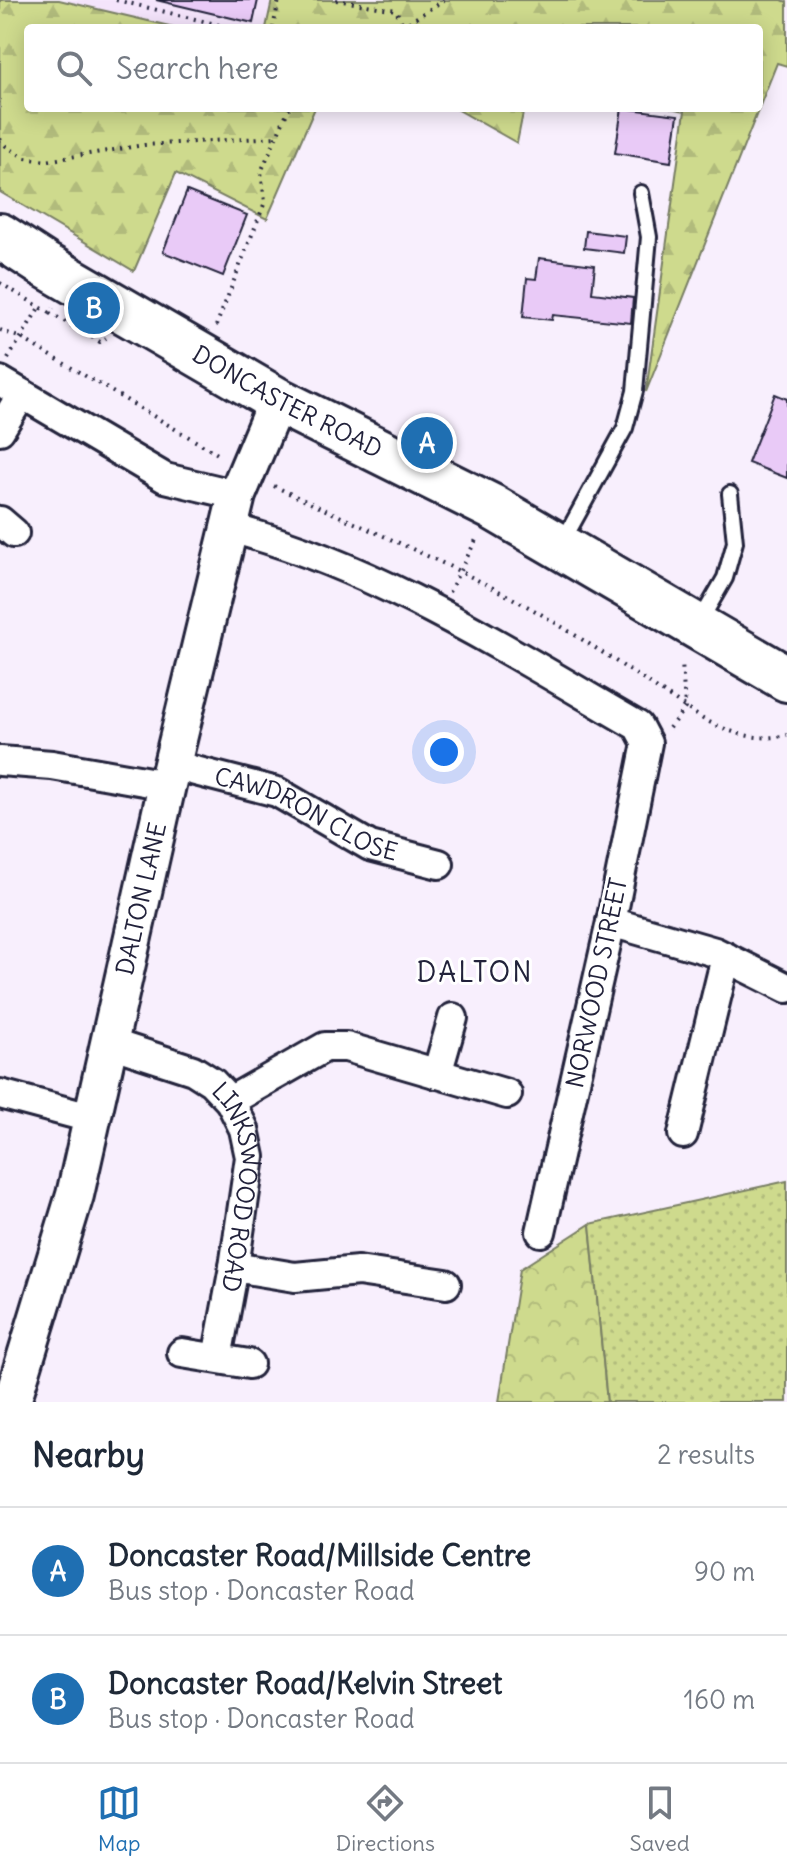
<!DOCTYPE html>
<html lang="en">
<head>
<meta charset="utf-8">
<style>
  body { margin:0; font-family:Delius,sans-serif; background:#f6f6f7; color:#1f2937 }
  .you { position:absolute; left:444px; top:752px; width:28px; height:28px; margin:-20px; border:6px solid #fff; border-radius:50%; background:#1a73e8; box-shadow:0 0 0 12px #1a73e833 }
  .badge { display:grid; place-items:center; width:52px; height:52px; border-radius:50%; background:#1f6fb2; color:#fff; font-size:26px; font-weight:700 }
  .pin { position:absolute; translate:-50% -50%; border:4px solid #fff; box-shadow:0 2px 8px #0006 }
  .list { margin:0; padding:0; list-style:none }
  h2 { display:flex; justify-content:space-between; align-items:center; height:104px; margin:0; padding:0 32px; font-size:34px }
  h2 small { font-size:26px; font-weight:400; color:#747a83 }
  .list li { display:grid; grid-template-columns:52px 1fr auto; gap:24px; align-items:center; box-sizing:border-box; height:128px; padding:0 32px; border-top:2px solid #e0e1e3 }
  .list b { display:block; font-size:30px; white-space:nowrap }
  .list p { margin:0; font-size:26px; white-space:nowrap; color:#747a83 }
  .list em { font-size:26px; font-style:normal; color:#747a83 }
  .icon { flex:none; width:44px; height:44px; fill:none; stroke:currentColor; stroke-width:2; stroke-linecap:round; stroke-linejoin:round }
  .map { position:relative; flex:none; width:787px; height:1402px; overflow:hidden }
  .search { position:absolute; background:#fff; box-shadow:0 4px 20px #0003; left:24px; right:24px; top:24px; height:88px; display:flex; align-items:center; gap:20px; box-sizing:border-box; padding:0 28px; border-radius:8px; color:#747a83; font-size:30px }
  .sheet { height:360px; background:#fff }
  nav { display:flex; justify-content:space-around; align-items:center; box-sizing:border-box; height:112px; border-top:2px solid #e0e1e3; background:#fff; font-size:22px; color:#747a83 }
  nav a { display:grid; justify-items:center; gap:4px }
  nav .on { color:#1f6fb2 }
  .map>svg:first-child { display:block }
</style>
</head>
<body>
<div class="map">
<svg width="787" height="1402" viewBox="0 0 787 1402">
  <defs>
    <pattern id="forest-firs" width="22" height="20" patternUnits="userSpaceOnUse" patternTransform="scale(2)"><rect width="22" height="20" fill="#ceda8d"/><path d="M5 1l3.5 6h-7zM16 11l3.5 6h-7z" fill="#b1bb7b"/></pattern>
    <pattern id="park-crowns" width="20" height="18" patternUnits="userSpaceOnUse" patternTransform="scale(2)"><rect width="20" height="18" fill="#ceda8d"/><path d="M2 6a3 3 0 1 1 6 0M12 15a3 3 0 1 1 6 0" fill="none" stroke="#b1bb7b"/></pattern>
    <pattern id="garden-dots" width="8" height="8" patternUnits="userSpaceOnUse" patternTransform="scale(2)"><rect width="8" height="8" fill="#ceda8d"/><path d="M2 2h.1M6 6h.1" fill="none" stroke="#b1bb7b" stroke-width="1.8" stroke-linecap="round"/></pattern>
  </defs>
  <rect width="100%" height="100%" fill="#f8effd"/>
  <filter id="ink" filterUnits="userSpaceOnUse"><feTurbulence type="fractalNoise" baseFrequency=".0125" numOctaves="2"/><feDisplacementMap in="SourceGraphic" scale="16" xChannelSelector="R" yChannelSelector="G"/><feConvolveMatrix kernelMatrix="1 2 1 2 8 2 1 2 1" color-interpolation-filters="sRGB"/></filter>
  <g filter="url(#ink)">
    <path fill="#f4e4fb" d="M59,0H272L266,28H178Z"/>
    <path fill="url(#forest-firs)" stroke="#787e64" stroke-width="2" d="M0,0H59L178,28H28V108H315L267,219L176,173L134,271L0,192Z
      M272,0H782L787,2V66L777,63L759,108V28H266Z
      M455,108H524L517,143Z
      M670,108H759L646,392L685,111Z"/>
    <path fill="url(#park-crowns)" stroke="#787e64" stroke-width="2" d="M590,1224L607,1402H499L520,1269Z"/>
    <path fill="url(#garden-dots)" stroke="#787e64" stroke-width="2" d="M787,1181V1402H607L590,1224Z"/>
    <path fill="#e9caf7" stroke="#22223b" stroke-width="2" d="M156,0H258L253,23Z
      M622,108L678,115L671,162L615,153Z
      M187,191L247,215L223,276L163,252Z
      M586,231L626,236L624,253L584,248Z
      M539,258L595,265L592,293L633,298L631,323L553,315L552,320L523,317L527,278L536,279Z
      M775,394L787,399V478L748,463Z"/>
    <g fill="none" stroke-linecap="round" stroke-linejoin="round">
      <g stroke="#22223b" stroke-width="20">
        <path id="service" d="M563,541L625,428L635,391L649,237L641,193
          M699,623L725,578L735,542L730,494"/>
      </g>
      <g stroke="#22223b" stroke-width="34">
        <g id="minor">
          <path d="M0,381L165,478L237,495"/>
          <path d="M0,430L22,394"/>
          <path d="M0,521L14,533"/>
          <path d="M230,528C376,566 508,651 638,726L647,743L611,922L541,1232"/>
          <path d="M0,761L52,765L167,785"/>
          <path id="s1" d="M172,765L277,792L370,846L439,864"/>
          <path d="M611,922L715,952L787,988"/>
          <path id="s2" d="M110,1043L193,1070L212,1082L230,1101L244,1129L250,1157L234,1267L217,1358"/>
          <path d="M437,1074L453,1018"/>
          <path d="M0,1094L94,1119"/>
          <path d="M230,1101L325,1047H346L507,1094"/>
          <path d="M683,1134L726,957"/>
          <path d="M234,1267L295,1277L358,1271L446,1284"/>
          <path d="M182,1353L249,1364"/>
        </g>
      </g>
      <g stroke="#22223b" stroke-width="42">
        <g id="tertiary">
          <path id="s3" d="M12,1402L75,1195L167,785L237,495L277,400"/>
        </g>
      </g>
      <g stroke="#22223b" stroke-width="50">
        <g id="primary">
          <path id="s4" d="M0,236L43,264L277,400L492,507L787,679"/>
        </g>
      </g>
      <path stroke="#22223b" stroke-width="4" stroke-dasharray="2 6" stroke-linecap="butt" d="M116,0L232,28
        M336,0L396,10L403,25
        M273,28L279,0
        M354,28L403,26L444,0
        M0,139L6,146L25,158L46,161L144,145L277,137
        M0,283L50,313L53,308
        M50,313L100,342L106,338
        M216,326L265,202L261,172L289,108
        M0,330L21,338L221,456
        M8,359L40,306
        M274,486C362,528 454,564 539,613C595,646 649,684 703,719C731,733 756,742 787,735
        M449,592L478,536
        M669,728L685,708L682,662"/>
      <use href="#service" stroke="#fff" stroke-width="14"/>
      <use href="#minor" stroke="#fff" stroke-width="28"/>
      <use href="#tertiary" stroke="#fff" stroke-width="36"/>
      <use href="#primary" stroke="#fff" stroke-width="44"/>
    </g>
  </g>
  <g text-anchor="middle" stroke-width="6" stroke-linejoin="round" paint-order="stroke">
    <g font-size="24" fill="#22223b" stroke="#fff">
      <text dy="8" stroke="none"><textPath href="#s4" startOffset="332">DONCASTER ROAD</textPath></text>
      <text dy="8" stroke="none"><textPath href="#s1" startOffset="144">CAWDRON CLOSE</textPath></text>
      <text dy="8" stroke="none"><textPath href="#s3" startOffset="520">DALTON LANE</textPath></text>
      <text transform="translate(597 983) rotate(-78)" y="8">NORWOOD STREET</text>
      <text dy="8" stroke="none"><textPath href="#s2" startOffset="224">LINKSWOOD ROAD</textPath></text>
    </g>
    <g font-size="28" letter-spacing="2" fill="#22223b" stroke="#fff">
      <text x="475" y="982">DALTON</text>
    </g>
  </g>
</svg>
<div class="you"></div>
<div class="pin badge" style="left:427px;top:443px">A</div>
<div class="pin badge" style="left:94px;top:308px">B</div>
<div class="search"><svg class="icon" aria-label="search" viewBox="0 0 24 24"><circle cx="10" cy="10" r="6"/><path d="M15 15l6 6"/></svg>Search here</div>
</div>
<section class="sheet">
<h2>Nearby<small>2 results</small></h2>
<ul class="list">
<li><span class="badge">A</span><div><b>Doncaster Road/Millside Centre</b><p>Bus stop · Doncaster Road</p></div><em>90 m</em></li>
<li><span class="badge">B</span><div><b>Doncaster Road/Kelvin Street</b><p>Bus stop · Doncaster Road</p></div><em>160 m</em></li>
</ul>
</section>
<nav>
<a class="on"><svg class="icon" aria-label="map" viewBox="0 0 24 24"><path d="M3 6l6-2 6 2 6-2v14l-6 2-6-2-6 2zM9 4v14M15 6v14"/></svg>Map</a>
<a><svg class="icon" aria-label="directions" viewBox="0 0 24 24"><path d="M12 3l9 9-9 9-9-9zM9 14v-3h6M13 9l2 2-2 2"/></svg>Directions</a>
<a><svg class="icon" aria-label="saved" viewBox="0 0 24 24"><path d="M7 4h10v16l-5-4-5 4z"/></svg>Saved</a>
</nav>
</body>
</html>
